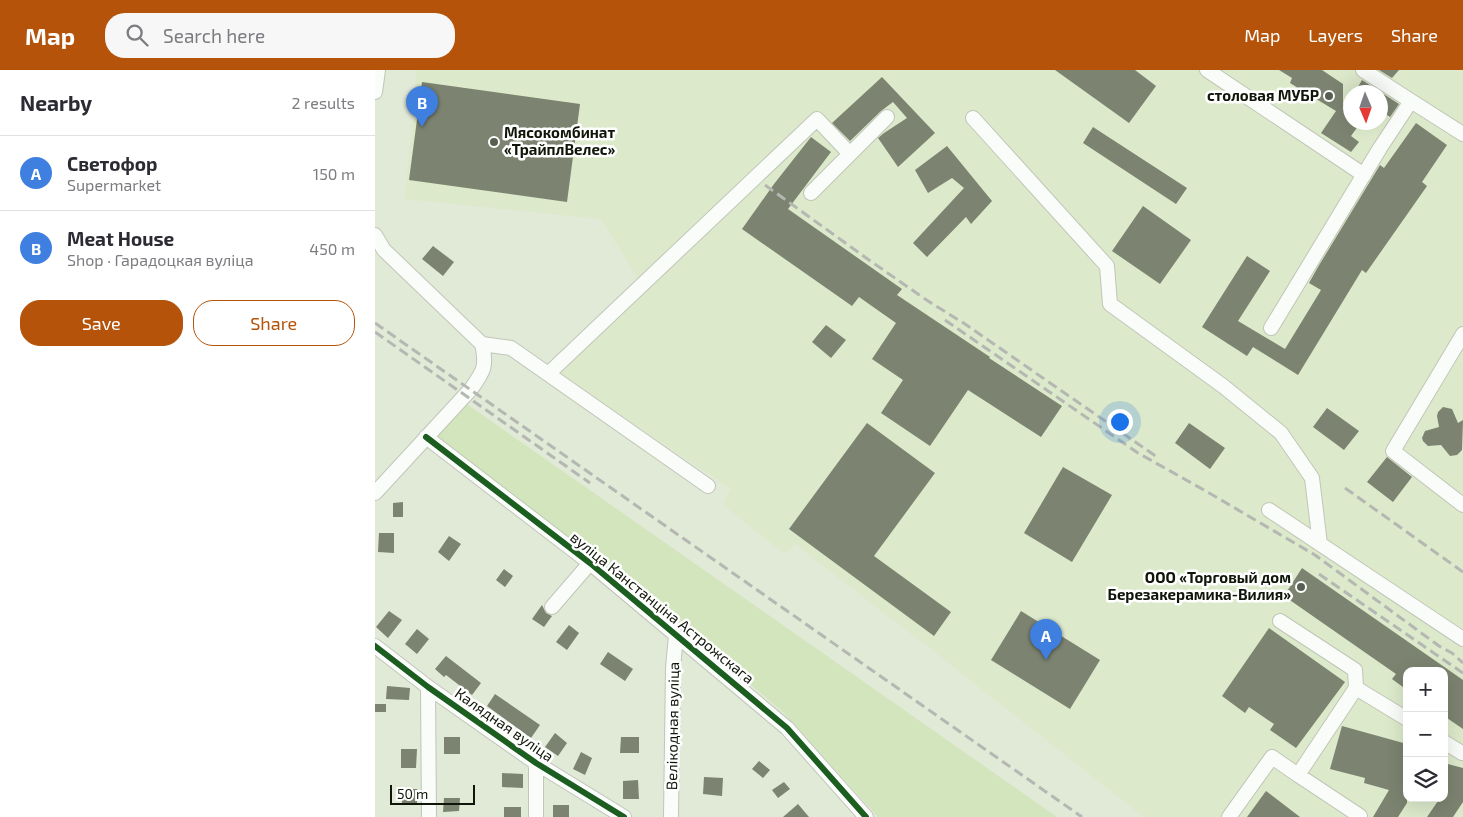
<!DOCTYPE html>
<html lang="en">
<head>
<meta charset="utf-8">
<style>
  body { margin:0; font-family:"Exo 2",sans-serif; background:#f7f7f7; color:#2b2b33 }
  .controls { position:absolute; right:15px; bottom:15px; display:grid; overflow:hidden; border-radius:10px; box-shadow:0 5px 20px #0002 }
  .controls button { width:45px; height:45px; display:grid; place-items:center; padding:0; border:0; border-bottom:1px solid #e1e1e2; background:#fff; color:#2b2b33; font:25px sans-serif }
  .compass { position:absolute; left:968px; top:15px; width:45px; height:45px; border-radius:50%; background:#fff; box-shadow:0 5px 20px #0002; rotate:178deg }
  .scale { position:absolute; left:15px; bottom:12px; width:85px; box-sizing:border-box; padding-left:5px; border:2px solid #101509; border-top:0; font-size:14px; line-height:18px; white-space:nowrap; color:#101509; -webkit-text-stroke:4px #fff; paint-order:stroke }
  .you { position:absolute; left:744px; top:351px; width:18px; height:18px; margin:-12px; border:4px solid #fff; border-radius:50%; background:#1a73e8; box-shadow:0 0 0 8px #1a73e833 }
  .badge { display:grid; place-items:center; width:32px; height:32px; border-radius:50%; background:#b45309; color:#fff; font-size:16px; font-weight:700 }
  .pin { position:absolute; translate:-50% -41px; filter:drop-shadow(0 1px 2px #0008) }
  .pin::after { content:''; position:absolute; top:26px; width:18px; height:15px; background:inherit; clip-path:polygon(0 0,100% 0,50% 100%) }
  .list { margin:0; padding:0; list-style:none }
  h2 { display:flex; justify-content:space-between; align-items:center; height:65px; margin:0; padding:0 20px; font-size:21px }
  h2 small { font-size:16px; font-weight:400; color:#7c7c81 }
  .list li { display:grid; grid-template-columns:32px 1fr auto; gap:15px; align-items:center; box-sizing:border-box; height:75px; padding:0 20px; border-top:1px solid #e1e1e2 }
  .list b { display:block; font-size:19px; white-space:nowrap }
  .list p { margin:0; font-size:16px; white-space:nowrap; color:#7c7c81 }
  .list em { font-size:16px; font-style:normal; color:#7c7c81 }
  .actions { display:flex; gap:10px; padding:15px 20px }
  .actions a { flex:1; padding:11px 0; border:1px solid #b45309; border-radius:20px; text-align:center; font-size:18px; color:#b45309 }
  .actions .main { background:#b45309; color:#fff }
  .icon { flex:none; width:28px; height:28px; fill:none; stroke:currentColor; stroke-width:2; stroke-linecap:round; stroke-linejoin:round }
  .map { position:relative; flex:none; width:1088px; height:747px; overflow:hidden }
  header { display:flex; align-items:center; gap:30px; box-sizing:border-box; height:70px; padding:0 25px; background:#b45309; color:#fff }
  header strong { font-size:24px }
  nav { display:flex; gap:28px; margin-inline-start:auto; font-size:18px }
  .search { width:350px; height:45px; background:#f7f7f7; display:flex; align-items:center; gap:12px; box-sizing:border-box; padding:0 18px; border-radius:20px; color:#7c7c81; font-size:19px }
  main { display:flex }
  aside { flex:1; background:#fff }
  .map>svg:first-child { display:block }
</style>
</head>
<body>
<header>
<strong>Map</strong>
<div class="search"><svg class="icon" aria-label="search" viewBox="0 0 24 24"><circle cx="10" cy="10" r="6"/><path d="M15 15l6 6"/></svg>Search here</div>
<nav><a>Map</a><a>Layers</a><a>Share</a></nav>
</header>
<main>
<aside>
<h2>Nearby<small>2 results</small></h2>
<ul class="list">
<li><span class="badge" style="background:#3f7fe0">A</span><div><b>Светофор</b><p>Supermarket</p></div><em>150 m</em></li>
<li><span class="badge" style="background:#3f7fe0">B</span><div><b>Meat House</b><p>Shop · Гарадоцкая вуліца</p></div><em>450 m</em></li>
</ul>
<div class="actions"><a class="main">Save</a><a>Share</a></div>
</aside>
<div class="map">
<svg width="1088" height="747" viewBox="0 0 1088 747">
  <rect width="100%" height="100%" fill="#e1e9d7"/>
  <path fill="#dce9ca" fill-rule="evenodd" d="M42,0H1088V747H769L552,576L420,474L410,484L348,435L356,419L183,303L271,221L226,149L30,129ZM976,22H1006V52H976ZM1032,601H1069V728H1032Z"/>
  <path fill="#d3e5bc" d="M86,330L682,747H503L408,642L290,542L125,419L55,362Z"/>
  <path fill="#7c8370" d="M680,0H760L781,16L754,53Z
    M904,0H947L968,14V35L976,25V52H986L976,66L984,72L976,82L946,63L961,41L915,13L917,8Z
    M1004,0H1024L1017,8Z
    M507,7L560,63L523,97L503,68L509,63L532,48L518,32L506,41L475,71L457,53Z
    M987,10L1024,34L1015,47L1006,41V22H980Z
    M47,12L205,34L192,132L34,110Z
    M1041,53L1072,75L1047,112L1052,116L991,203L987,200L923,305L878,277L872,286L827,257L872,186L895,201L863,251L910,279L946,220L934,213L943,197L1005,95L1009,98Z
    M718,57L812,118L801,134L708,73Z
    M436,67L456,82L413,139L527,219L522,225L615,287L614,288L687,336L666,367L593,320L555,376L506,343L528,310L497,289L521,253L484,227L477,236L367,159L399,114Z
    M572,76L617,131L596,154L591,147L552,187L538,173L589,118L577,108L553,123L540,100Z
    M768,136L816,170L785,214L737,181Z
    M58,176L79,192L68,206L47,189Z
    M451,255L471,270L456,288L437,272Z
    M1068,337L1077,339L1083,353L1088,350L1087,380L1082,385L1075,386L1066,375L1053,376L1048,371L1047,368L1050,361L1064,357L1062,346L1063,342Z
    M952,338L984,361L969,380L938,357Z
    M492,353L560,403L499,486L576,542L559,566L414,459Z
    M814,353L850,378L835,399L800,373Z
    M1012,387L1037,407L1018,432L992,412Z
    M688,397L737,425L697,492L649,463Z
    M28,432V447H18V433Z
    M4,463H19V483L3,482Z
    M74,466L86,474L74,491L63,482Z
    M927,498L1088,610V659L1069,646V601H1032V620L1017,609L1021,604L909,526Z
    M129,499L138,506L130,517L121,510Z
    M167,535L171,543L177,546L169,557L157,549Z
    M14,541L27,550L13,568L1,557Z
    M646,541L725,590L695,639L616,590Z
    M194,555L204,563L192,580L181,572Z
    M894,558L970,612L921,678L895,660L899,654L874,637L870,643L847,626Z
    M42,559L54,569L42,584L30,574Z
    M233,582L258,599L250,611L225,594Z
    M71,586L106,613L97,625L71,605L69,607L60,599Z
    M12,616L35,618L34,630L11,629Z
    M120,624L165,655L156,668L112,636Z
    M0,634H11V642H0Z
    M967,656L1032,674V733L1023,747H998L1014,720L989,713L990,708L955,699Z
    M180,663L192,673L183,686L170,677Z
    M69,667H85V684H69Z
    M246,667H264V683H245Z
    M26,679H42L41,698H26Z
    M206,682L217,688L210,705L198,699Z
    M384,691L395,700L388,708L377,699Z
    M1069,693L1088,698V732L1078,747H1052L1065,728H1069Z
    M127,703L148,704V718L127,717Z
    M329,707L348,708L347,726L328,724Z
    M263,710L264,729H248V711Z
    M409,712L415,719L403,728L397,720Z
    M27,719H42V735H27Z
    M891,721L925,747H872Z
    M69,728H85L84,741L68,742Z
    M423,734L434,747H408Z
    M178,735H194V747H178Z
    M129,737H146V747H129Z"/>
  <g fill="none" stroke-linecap="round" stroke-linejoin="round">
    <g stroke="#c0c6b8" stroke-width="16">
      <path id="minor" d="M832,0L989,105
        M988,0L1036,31
        M0,22L3,0
        M598,48L732,196L735,234L848,316L906,363L937,408L945,474
        M475,84L512,47
        M0,165L9,180L107,274C112,296 109,301 96,319L0,423
        M896,258L1005,78L1036,31L1088,64
        M1088,264L1018,381L1088,435
        M107,274L136,278L333,416
        M173,304L442,49L475,84L436,123
        M51,367L215,493L412,658L491,747
        M894,440L1088,569
        M177,537L215,493
        M905,551L980,600L981,618L1032,649
        M0,576L53,617L161,693L249,747
        M53,617L54,747
        M1069,672L1087,683
        M161,693V747
        M923,705L985,746
        M296,747L298,598L301,565
        M854,747L897,687L923,705L981,618"/>
    </g>
    <use href="#minor" stroke="#fafcf9" stroke-width="14"/>
    <path stroke="#b5b7b2" stroke-width="3" stroke-dasharray="10 5" stroke-linecap="butt" d="M390,115L494,190L553,231L590,254L782,387
      M570,250L763,383L829,420L940,485L1064,576L1077,583L1088,593
      M0,253L707,747
      M0,262L215,413
      M970,418L1088,502
      M944,504L1088,603"/>
    <g stroke="#fff" stroke-width="9">
      <path id="cycleway" d="M51,367L215,493L412,658L491,747
        M0,576L53,617L161,693L249,747"/>
    </g>
    <use href="#cycleway" stroke="#1b5e20" stroke-width="6"/>
  </g>
  <g fill="#595f51" stroke="#fff" stroke-width="2">
    <circle cx="954" cy="26" r="5"/>
    <circle cx="119" cy="72" r="5"/>
    <circle cx="926" cy="517" r="5"/>
  </g>
  <g text-anchor="middle" stroke-width="5" stroke-linejoin="round" paint-order="stroke">
    <g font-size="15" font-weight="bold" fill="#101509" stroke="#fff" text-anchor="end">
      <text x="944" y="31">столовая МУБР</text>
      <text x="129" y="68" text-anchor="start">Мясокомбинат<tspan x="129" dy="17">«ТрайплВелес»</tspan></text>
      <text x="916" y="513">ООО «Торговый дом<tspan x="916" dy="17">Березакерамика-Вилия»</tspan></text>
    </g>
    <g font-size="15" fill="#101509" stroke="#fff">
      <text transform="translate(287 538) rotate(39)" y="5">вуліца Канстанціна Астрожскага</text>
      <text transform="translate(129 655) rotate(35)" y="5">Калядная вуліца</text>
      <text transform="translate(298 656) rotate(-89)" y="5">Велікодная вуліца</text>
    </g>
  </g>
</svg>
<div class="controls">
<button>+</button>
<button>−</button>
<button><svg class="icon" aria-label="layers" viewBox="0 0 24 24"><path d="M12 4l9 5-9 5-9-5zM3 14l9 5 9-5"/></svg></button>
</div>
<svg class="compass" viewBox="-18 -18 36 36"><path d="M0-13l5 13h-10z" fill="#e53935"/><path d="M0 13l5-13h-10z" fill="#7c7c81"/></svg>
<div class="scale">50 m</div>
<div class="you"></div>
<div class="pin badge" style="left:671px;top:590px;background:#3f7fe0">A</div>
<div class="pin badge" style="left:47px;top:57px;background:#3f7fe0">B</div>
</div>
</main>
</body>
</html>
